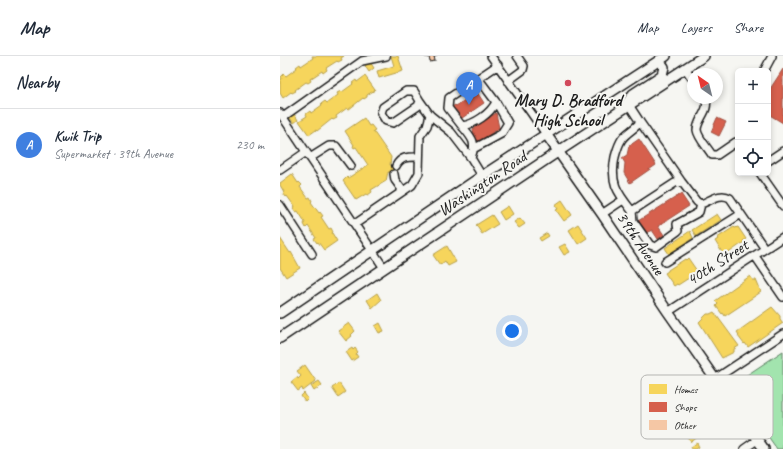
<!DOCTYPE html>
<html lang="en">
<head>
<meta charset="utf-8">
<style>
  body { margin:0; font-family:Caveat,sans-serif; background:#f6f6f7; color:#1f2937 }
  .controls { position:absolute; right:12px; top:12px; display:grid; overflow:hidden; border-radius:6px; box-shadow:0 2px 6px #0003 }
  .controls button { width:36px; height:36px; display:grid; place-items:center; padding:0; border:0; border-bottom:1px solid #e0e1e3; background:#fff; color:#1f2937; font:20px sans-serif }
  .compass { position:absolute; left:407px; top:12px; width:36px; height:36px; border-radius:50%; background:#fff; box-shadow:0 2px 6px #0003; rotate:325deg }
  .you { position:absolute; left:232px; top:275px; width:14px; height:14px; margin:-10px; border:3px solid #fff; border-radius:50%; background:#1a73e8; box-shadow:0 0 0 6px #1a73e833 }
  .badge { display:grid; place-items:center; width:26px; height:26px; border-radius:50%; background:#d1495b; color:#fff; font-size:13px; font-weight:700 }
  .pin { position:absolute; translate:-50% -33px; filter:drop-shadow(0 1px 2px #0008) }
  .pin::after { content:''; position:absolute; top:21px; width:14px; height:12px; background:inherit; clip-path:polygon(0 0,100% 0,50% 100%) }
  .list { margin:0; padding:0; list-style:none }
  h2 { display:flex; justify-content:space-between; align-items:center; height:52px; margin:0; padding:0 16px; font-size:17px }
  h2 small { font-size:13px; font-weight:400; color:#747a83 }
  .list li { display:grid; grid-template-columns:26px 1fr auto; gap:12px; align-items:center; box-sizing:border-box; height:72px; padding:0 16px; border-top:1px solid #e0e1e3 }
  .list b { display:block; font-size:15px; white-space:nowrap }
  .list p { margin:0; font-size:13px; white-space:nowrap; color:#747a83 }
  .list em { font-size:13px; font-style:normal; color:#747a83 }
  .icon { flex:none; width:22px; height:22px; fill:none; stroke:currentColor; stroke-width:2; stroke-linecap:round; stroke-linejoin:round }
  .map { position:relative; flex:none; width:503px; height:393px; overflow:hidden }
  header { display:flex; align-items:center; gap:24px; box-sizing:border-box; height:56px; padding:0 20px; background:#fff; border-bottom:1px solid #e0e1e3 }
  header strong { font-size:19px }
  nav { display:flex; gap:22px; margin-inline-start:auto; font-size:14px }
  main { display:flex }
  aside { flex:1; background:#fff }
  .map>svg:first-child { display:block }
</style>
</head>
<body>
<header>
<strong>Map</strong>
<nav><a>Map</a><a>Layers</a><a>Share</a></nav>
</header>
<main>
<aside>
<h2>Nearby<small></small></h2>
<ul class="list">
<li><span class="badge" style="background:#3f7fe0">A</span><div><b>Kwik Trip</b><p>Supermarket · 39th Avenue</p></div><em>230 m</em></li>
</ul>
</aside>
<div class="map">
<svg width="503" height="393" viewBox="0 0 503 393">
  <rect width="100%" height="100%" fill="#f6f6f2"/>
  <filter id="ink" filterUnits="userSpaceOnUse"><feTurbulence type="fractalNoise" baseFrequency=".025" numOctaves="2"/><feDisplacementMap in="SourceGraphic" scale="8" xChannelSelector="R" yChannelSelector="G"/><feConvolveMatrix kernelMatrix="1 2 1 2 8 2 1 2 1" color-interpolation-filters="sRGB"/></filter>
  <g filter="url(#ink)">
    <path fill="#a2e4ae" stroke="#5f8065" d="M503,295V393H497L452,329Z"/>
    <path fill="#f6d55c" stroke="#b59e49" d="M32,0H64L61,2L62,4L58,6L57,5L46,12L47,14L43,17L42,15L30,23L31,25L28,27L26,26L15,34L16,35L12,37L11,36L3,42L0,37V24L2,23L1,21L4,18L6,20L17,12L16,11L20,8L21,10L33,2Z
      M111,0H118L123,15L99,22L97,15L114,10Z
      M90,6L94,12L89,16L85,10Z
      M85,20L95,34L87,39V41L84,43L83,42L68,54L67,52L56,60L57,62L53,64L52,63L37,75L36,74L29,79L19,65L27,60L26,58L30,55L31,57L42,49L41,48L45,45L47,47L58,39L57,37L61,35L62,36L73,28L72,27L76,24L77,26Z
      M14,58L18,64L14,67L9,61Z
      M84,62L89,70L91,69L95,74L93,75L111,101L110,109L118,111L117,118L108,116L106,125L91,134L92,136L88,139L86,138L76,144L63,125L67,121L68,122L88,109L76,91L74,92L73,90L74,89L65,75Z
      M12,118L18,127L19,126L22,129L20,131L28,142L30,141L32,145L31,146L39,157L40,156L43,160L41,161L49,173L51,172L53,176L52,177L57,185L44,194L38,186L37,187L34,183L36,182L28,170L26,172L24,168L25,166L18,155L16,156L13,152L15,151L7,140L6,141L3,137L4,136L0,129V127Z
      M282,144L292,159L284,165L276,154L278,153L275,149Z
      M228,150L233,158L224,164L219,156Z
      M437,158L441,164L416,180L412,174Z
      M212,159L218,168L202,178L196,169Z
      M240,162L245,168L239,172L234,166Z
      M298,168L307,182L298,188L289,174Z
      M454,171L455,172L458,171L466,183L463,185L464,186L447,198L446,196L443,198L435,185L438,183L437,182Z
      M410,175L413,182L389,198L385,192Z
      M267,177L269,180L261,185L259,182Z
      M0,182L10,197L11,196L20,212L6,221L0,212Z
      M285,188L290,196L284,199L279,191Z
      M167,190L176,206L168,210L165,205L160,209L153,199Z
      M408,202L417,215L414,217L415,218L398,229L397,228L394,230L385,217L388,215V214L405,203L406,204Z
      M470,220L473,224H476L481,236L445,260L443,257L442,258L436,250L438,248L435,245Z
      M97,237L101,244L92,252L87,244Z
      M492,251L500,260V263L503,267L468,291L465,287L464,288L458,280L459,279L457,276Z
      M434,256L459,290L454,293V296L442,302L419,266L427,258H430Z
      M69,267L75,275L71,279L72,280L66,285L58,275Z
      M100,267L104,275L99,277L95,270Z
      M72,292L73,294L75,292L78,296L76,298L78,301L72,305L66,296Z
      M25,309L36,325L23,335L22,332L18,335L11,326L17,321L18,323L21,320L17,315Z
      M39,325L42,329L34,335L31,330Z
      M59,327L65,336L58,341L52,332Z
      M24,337L28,343L25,346L21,340Z
      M420,371L425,378L419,382L418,381L411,386L407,380Z
      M417,387L419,391L416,393H412L411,391Z"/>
    <path fill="#d6604d" stroke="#9e4c3e" d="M503,13V67L488,58V36Z
      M197,36L204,47L182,62L176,54L175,55L172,51L175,49L176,50Z
      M216,57L219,72L196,88L193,73Z
      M437,62L446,66L439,80L431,76Z
      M359,83L376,109L350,127L344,117L345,107L342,102L347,99L349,90Z
      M401,138L409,150L378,170L384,179L378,183L372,174L366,177L358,165Z"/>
    <path fill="#f5c7a5" stroke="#1c1c1c" d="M145,0H157H154L155,5L150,6L149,1H145Z"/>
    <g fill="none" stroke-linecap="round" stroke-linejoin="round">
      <g stroke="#1c1c1c" stroke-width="10">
        <path id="minor" d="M211,0L266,78
          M405,12L413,24
          M484,15L492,0
          M198,22L216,46C210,58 195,68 182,70L168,52L169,42L218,9
          M228,25L243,14L244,10L237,0
          M425,42C431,54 417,63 417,74C418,82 428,92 432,99H437L456,86L458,87
          M140,45L134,35H126L103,51L101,57L106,65L113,67L138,50L140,45L150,59L171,76L191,102
          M349,49L360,66C355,73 347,76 342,83C338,89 337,94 335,101C330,126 336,135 352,155L395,127L401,125L417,146L421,148C430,145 440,136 450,142L485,193
          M0,57L104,212
          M3,61L82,5L106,0
          M360,66L401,125
          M182,70C192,82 197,86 191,102L202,120
          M195,92L221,78L228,67L216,46
          M30,102L49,90H56L71,110
          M488,105L503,95
          M116,110C121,100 129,101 139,101
          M0,114L26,96
          M480,117L503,150
          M114,118L115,124L123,135
          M0,149L32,198
          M352,155L353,165L370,189L376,191L398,175L397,168L419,156L421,148
          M322,158L343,144
          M75,168L132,129L139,117L140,80L147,70L150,59
          M475,200L503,241
          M385,206L461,158
          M388,256L503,181
          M435,323L503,278
          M464,393L477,384"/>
      </g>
      <g stroke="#1c1c1c" stroke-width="12">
        <path id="major" d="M346,48L353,38L382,19L384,11L379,4
          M266,78L322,158L388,256L484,393
          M0,257L202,120L386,0
          M0,282L279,95L424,0"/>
      </g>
      <use href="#minor" stroke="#f6f6f2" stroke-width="7"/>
      <use href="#major" stroke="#f6f6f2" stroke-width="9"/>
    </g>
  </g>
  <circle fill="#d1495b" stroke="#f6f6f2" stroke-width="1.5" cx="288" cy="27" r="4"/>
  <g text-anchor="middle" stroke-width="4" stroke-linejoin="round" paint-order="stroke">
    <g font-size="17" font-weight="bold" fill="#1c1c1c" stroke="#f6f6f2">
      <text x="288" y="50">Mary D. Bradford<tspan x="288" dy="20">High School</tspan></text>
    </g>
    <g font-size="17" fill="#1c1c1c" stroke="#f6f6f2">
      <text transform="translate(202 127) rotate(-34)" y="6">Washington Road</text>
      <text transform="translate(361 187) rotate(56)" y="6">39th Avenue</text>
      <text transform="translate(437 206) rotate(-33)" y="6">40th Street</text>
    </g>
  </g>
  <rect x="361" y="319" width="132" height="64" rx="6" fill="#f6f6f2" stroke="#b5b5b2" stroke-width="1"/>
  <rect x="369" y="328" width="18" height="10" fill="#f6d55c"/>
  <rect x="369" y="346" width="18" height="10" fill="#d6604d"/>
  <rect x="369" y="364" width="18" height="10" fill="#f5c7a5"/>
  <g font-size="11" fill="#1c1c1c">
    <text x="394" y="337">Homes</text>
    <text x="394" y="355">Shops</text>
    <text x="394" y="373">Other</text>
  </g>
</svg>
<div class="controls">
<button>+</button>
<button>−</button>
<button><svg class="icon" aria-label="locate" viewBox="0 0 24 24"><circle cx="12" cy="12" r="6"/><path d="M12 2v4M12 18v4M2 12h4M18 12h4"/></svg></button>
</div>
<svg class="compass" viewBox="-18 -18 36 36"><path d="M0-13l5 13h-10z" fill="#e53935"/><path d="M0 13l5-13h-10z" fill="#747a83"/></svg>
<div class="you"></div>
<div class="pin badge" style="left:189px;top:49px;background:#3f7fe0">A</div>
</div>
</main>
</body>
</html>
